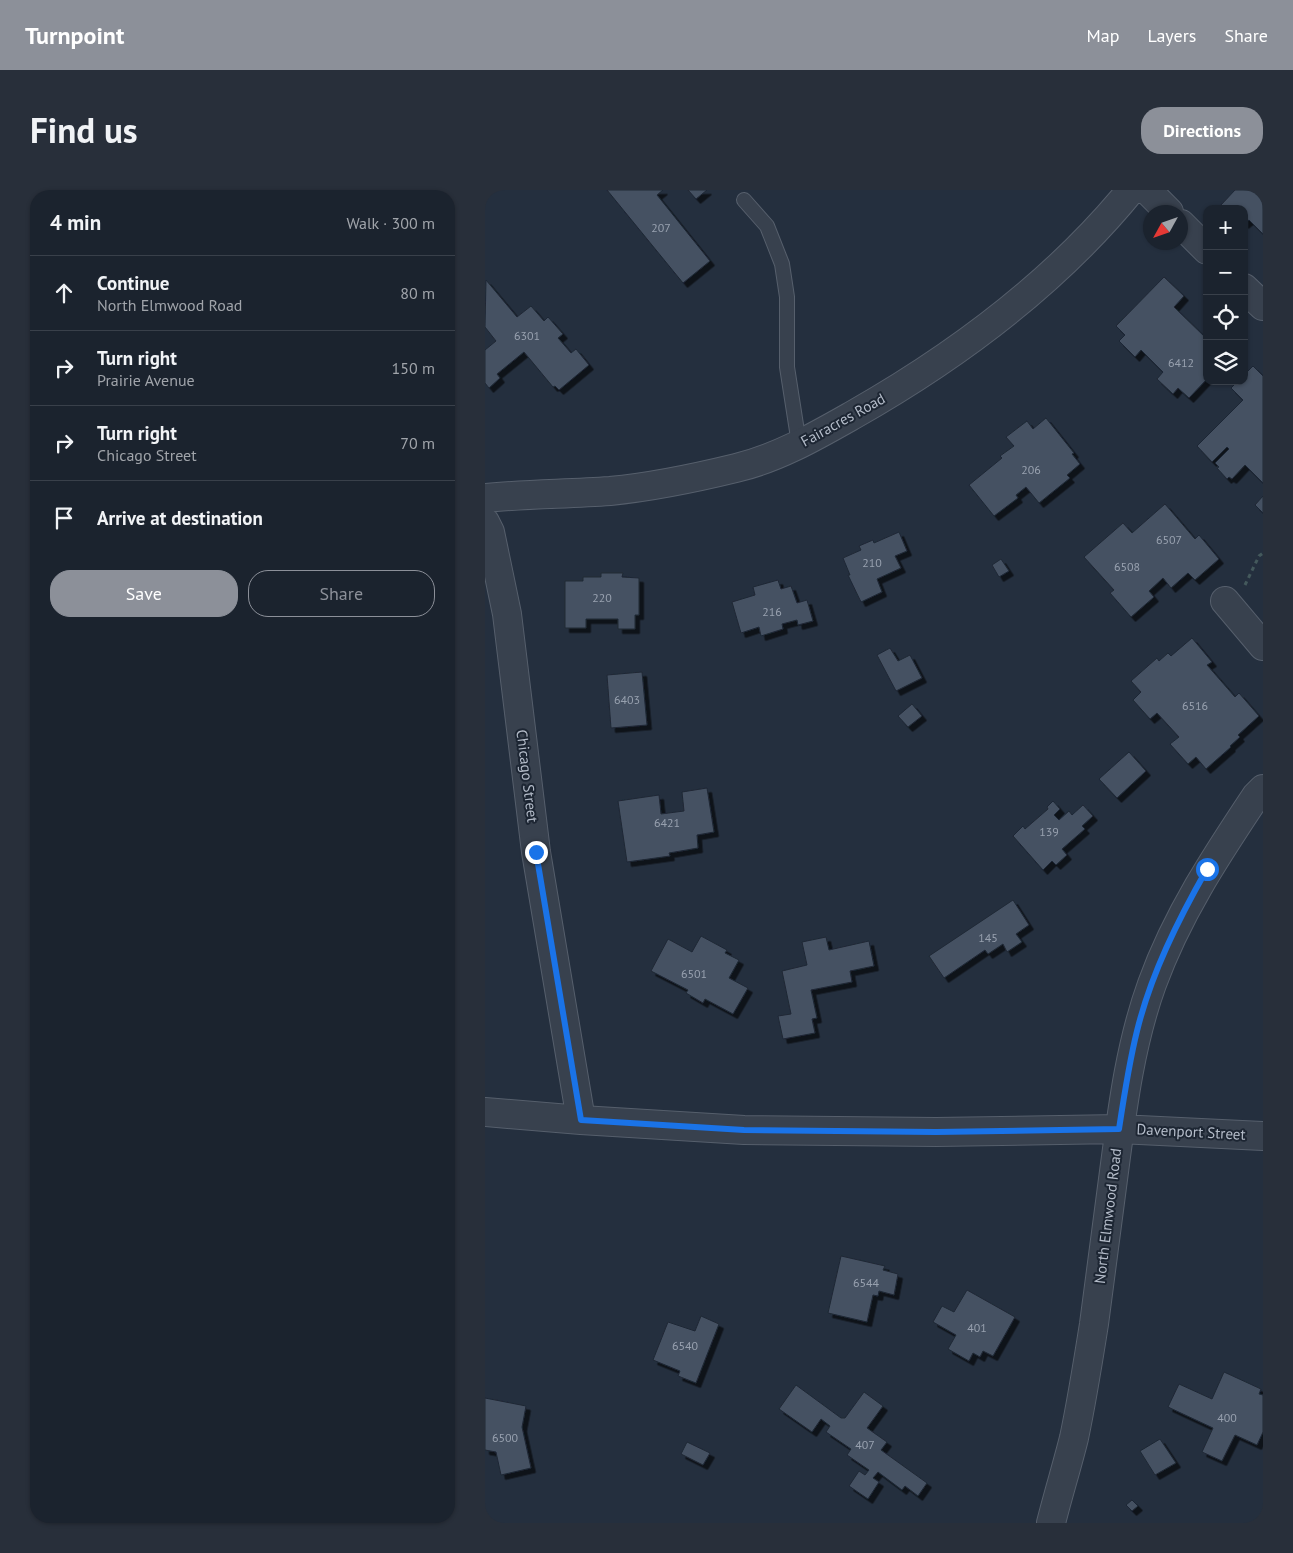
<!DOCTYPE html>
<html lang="en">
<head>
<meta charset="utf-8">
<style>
  body { margin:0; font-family:"PT Sans",sans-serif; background:#282f3a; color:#f1f3f6 }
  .controls { position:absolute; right:15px; top:15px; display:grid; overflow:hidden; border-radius:10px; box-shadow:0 1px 4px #0004 }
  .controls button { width:45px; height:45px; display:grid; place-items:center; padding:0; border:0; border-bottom:1px solid #39404a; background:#1b232e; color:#f1f3f6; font:25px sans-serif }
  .compass { position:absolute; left:658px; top:15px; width:45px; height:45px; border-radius:50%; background:#1b232e; box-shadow:0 1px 4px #0004; rotate:230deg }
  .stop { position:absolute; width:15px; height:15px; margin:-11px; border:4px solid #1a73e8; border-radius:50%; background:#fff }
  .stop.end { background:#1a73e8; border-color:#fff; box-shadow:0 1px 5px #0008 }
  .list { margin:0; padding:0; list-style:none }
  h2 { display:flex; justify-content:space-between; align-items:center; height:65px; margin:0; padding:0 20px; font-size:21px }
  h2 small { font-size:16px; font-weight:400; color:#a0a4aa }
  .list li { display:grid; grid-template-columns:32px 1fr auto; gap:15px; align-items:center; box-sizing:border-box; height:75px; padding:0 20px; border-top:1px solid #39404a }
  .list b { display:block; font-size:19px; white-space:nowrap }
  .list p { margin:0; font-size:16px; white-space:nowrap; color:#a0a4aa }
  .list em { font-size:16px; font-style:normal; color:#a0a4aa }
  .actions { display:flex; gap:10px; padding:15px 20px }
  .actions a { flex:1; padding:11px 0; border:1px solid #8c9099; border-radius:20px; text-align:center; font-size:18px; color:#8c9099 }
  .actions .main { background:#8c9099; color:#fff }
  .icon { flex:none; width:28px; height:28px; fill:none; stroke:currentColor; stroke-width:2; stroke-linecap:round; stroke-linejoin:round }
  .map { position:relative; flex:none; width:778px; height:1333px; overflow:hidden; border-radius:20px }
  header { display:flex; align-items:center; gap:30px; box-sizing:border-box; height:70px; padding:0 25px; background:#8c9099; color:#fff }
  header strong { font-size:24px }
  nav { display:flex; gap:28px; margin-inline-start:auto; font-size:18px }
  .intro { display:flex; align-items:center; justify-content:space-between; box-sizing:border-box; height:120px; padding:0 30px }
  h1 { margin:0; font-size:35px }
  .button { padding:12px 22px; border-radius:20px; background:#8c9099; color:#fff; font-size:18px; font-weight:700 }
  main { display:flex; gap:30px; padding:0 30px }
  aside { flex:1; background:#1b232e; border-radius:20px; box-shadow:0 1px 4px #0004 }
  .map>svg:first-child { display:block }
</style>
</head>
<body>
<header>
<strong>Turnpoint</strong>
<nav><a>Map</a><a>Layers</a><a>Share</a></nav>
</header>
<div class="intro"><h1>Find us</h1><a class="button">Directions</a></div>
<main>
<aside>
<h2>4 min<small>Walk · 300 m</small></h2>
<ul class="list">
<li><svg class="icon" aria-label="ahead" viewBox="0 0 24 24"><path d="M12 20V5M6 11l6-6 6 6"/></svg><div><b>Continue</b><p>North Elmwood Road</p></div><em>80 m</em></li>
<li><svg class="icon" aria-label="right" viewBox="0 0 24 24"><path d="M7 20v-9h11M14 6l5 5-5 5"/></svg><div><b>Turn right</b><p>Prairie Avenue</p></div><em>150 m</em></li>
<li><svg class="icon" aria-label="right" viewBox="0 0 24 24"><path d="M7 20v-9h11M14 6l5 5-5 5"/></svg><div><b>Turn right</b><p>Chicago Street</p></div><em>70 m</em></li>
<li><svg class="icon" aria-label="arrive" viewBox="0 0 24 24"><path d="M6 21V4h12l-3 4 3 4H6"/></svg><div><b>Arrive at destination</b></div></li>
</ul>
<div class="actions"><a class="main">Save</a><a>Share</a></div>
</aside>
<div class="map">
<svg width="778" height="1333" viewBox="0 0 778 1333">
  <defs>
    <filter id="shadow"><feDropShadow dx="4.5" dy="4.5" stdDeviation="0" flood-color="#0009"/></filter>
  </defs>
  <rect width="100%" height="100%" fill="#242f3e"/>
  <path fill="#455162" stroke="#1f2835" filter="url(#shadow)" d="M122,0H178L172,5L225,71L198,93Z
    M203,0H222L211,9Z
    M750,0H778V44L764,30L759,34V19H739L736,15Z
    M679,87L699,106L689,117L721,148L722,147V189L704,208L693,198L688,204L672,189L678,182L656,160L650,167L634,151L640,145L631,136Z
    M1,90L32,127L46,116L59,131L63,127L78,144L73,148L86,163L91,159L104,175L74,200L70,196L68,197L39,162L12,184L15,188L4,198L0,193V160L11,151L0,137Z
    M768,176L778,186V293L760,275L747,289L744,287L742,289L732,278L734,277L730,273L744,259L742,257L727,272L712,256L758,210L746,198L753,191H759V185Z
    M561,228L589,263L587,264L595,274L582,285L585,288L554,313L541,297L531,305L533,308L509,326L484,295L517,268L515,266L529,256L521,247L542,231L548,239Z
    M778,306V323L770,315Z
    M680,314L710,349L714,345L734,369L710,390L703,383L686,398L678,388L664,401L669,407L646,427L625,403L629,400L599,367L638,333L647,343Z
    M414,342L422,361L410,366L416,378L392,389L397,402L376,412L363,385H365L358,368L376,360L374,356L388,350L389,353Z
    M516,369L524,381L514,387L507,375Z
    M116,383H138L137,387L154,388V425H150V439H133V429H101V438H80V391H98V387H116Z
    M293,390L296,399L306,396L312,413L322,410L328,431L313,435L312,430L297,434L298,439L276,446L274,437L256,443L247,412L270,405L268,397Z
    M707,448L727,472L722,475L750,507L754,503L774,526L753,545L755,547L745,556L746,557L721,579L711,567L703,574L685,554L694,547L672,523L665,529L648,510L656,502L646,491L672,468L674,471L683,463L686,466Z
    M405,458L413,471L425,465L437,488L411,501L392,465Z
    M157,482L162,535L126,538L122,485Z
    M427,514L437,526L423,537L413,526Z
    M644,562L661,581L632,608L614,589Z
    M222,598L229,642L212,645L213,658L184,663L185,666L142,672L133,611L174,605L176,624L199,621L197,602Z
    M568,611L575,619L569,625L574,630L584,621L587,625L598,615L608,626L597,636L600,639L577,659L582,665L571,675L567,671L558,680L528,646L538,636L540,639L563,619L562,617Z
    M528,710L544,735L531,744L537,752L522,762L518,754L503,764L500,760L459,788L444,766Z
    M216,746L242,760L240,763L254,770L244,788L263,798L248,824L220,809L218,813L201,803L203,800L166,781L183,749L207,762Z
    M341,747L344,760L384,751L389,776L365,781L367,792L326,800L332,828L327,829L330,843L298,849L293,826L306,824L297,781L322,775L317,752Z
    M356,1066L400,1076L398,1080L413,1084L409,1105L394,1101L393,1106L388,1105L382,1132L343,1123Z
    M482,1100L530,1127L508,1166L498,1161L495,1167L488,1163L484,1171L463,1159L471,1145L448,1132L457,1116L469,1122Z
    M216,1126L234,1134L211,1193L193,1186L195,1181L168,1170L183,1132L210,1141Z
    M739,1182L776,1199L774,1204L778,1205V1242L772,1255L750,1245L737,1271L717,1262L728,1238L683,1217L694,1194L727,1209Z
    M311,1195L356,1228H360L379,1202L398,1216L382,1238L402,1252L396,1260L442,1293L433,1306L420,1296L417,1300L393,1282L388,1288L394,1292L383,1309L364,1296L374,1281L380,1285L384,1280L362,1265L366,1259L341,1242L345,1236L336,1229L327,1242L294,1219Z
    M0,1208L41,1216L37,1237L46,1278L16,1285L11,1262L0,1260Z
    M675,1249L691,1273L670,1285L655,1261Z
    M202,1252L225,1263L218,1275L196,1264Z
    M647,1310L653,1316L647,1321L641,1315Z"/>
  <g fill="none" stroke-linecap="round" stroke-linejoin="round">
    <g stroke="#565f6c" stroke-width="16">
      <path id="service" d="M259,10L282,36L297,74L302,107V177L314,254"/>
    </g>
    <g stroke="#565f6c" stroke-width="30">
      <path id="minor" d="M662,0L684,22
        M696,34L722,60
        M759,98L778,116
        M0,308C42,304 83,304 125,301C167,297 210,288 251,278C293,268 331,246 368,225C472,166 570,93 646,0
        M0,332L5,342L22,424L51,662L96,930
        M740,411L778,456
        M0,922L96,930L259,940L451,942L634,939L778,946
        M566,1333C573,1305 582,1276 589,1248C597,1210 603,1172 609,1134C616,1081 623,1027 630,974C638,913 646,852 667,794C692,725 731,666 771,606L778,599"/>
    </g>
    <path stroke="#44595c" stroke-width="3" stroke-dasharray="4 4" stroke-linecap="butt" d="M760,395L774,366L778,363"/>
    <use href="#service" stroke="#38414e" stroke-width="14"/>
    <use href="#minor" stroke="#38414e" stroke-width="28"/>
  </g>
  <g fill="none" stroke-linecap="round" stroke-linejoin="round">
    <path stroke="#1a73e8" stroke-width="6" d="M51,662L96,930L259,940L451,942L634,939C639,906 644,873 652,841C666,784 693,730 722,679"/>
  </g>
  <g text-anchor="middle" stroke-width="4" stroke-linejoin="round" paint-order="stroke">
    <g font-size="12" fill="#98a1af">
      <text x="176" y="42">207</text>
      <text x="42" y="150">6301</text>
      <text x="696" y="177">6412</text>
      <text x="546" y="284">206</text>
      <text x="684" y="354">6507</text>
      <text x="387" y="377">210</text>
      <text x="642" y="381">6508</text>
      <text x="117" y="412">220</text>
      <text x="287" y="426">216</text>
      <text x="142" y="514">6403</text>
      <text x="710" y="520">6516</text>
      <text x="182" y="637">6421</text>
      <text x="564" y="646">139</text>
      <text x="503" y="752">145</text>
      <text x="209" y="788">6501</text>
      <text x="381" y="1097">6544</text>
      <text x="492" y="1142">401</text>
      <text x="200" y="1160">6540</text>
      <text x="742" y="1232">400</text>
      <text x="20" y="1252">6500</text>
      <text x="380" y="1259">407</text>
    </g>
    <g font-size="15" fill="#b4bcc9" stroke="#1d2633">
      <text transform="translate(358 230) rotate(-29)" y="5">Fairacres Road</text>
      <text transform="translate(42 586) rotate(83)" y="5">Chicago Street</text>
      <text transform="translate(706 942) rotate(3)" y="5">Davenport Street</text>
      <text transform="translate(623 1026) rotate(-83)" y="5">North Elmwood Road</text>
    </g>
  </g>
</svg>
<div class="controls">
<button>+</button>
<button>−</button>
<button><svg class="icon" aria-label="locate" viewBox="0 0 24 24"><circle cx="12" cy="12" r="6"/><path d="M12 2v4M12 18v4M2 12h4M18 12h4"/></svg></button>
<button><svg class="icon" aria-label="layers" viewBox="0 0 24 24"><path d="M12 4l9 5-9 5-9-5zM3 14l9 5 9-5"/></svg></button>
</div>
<svg class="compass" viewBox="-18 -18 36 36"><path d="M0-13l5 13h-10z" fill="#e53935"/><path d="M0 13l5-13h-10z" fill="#a0a4aa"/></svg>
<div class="stop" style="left:722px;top:679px"></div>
<div class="stop end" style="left:51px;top:662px"></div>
</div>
</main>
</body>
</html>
